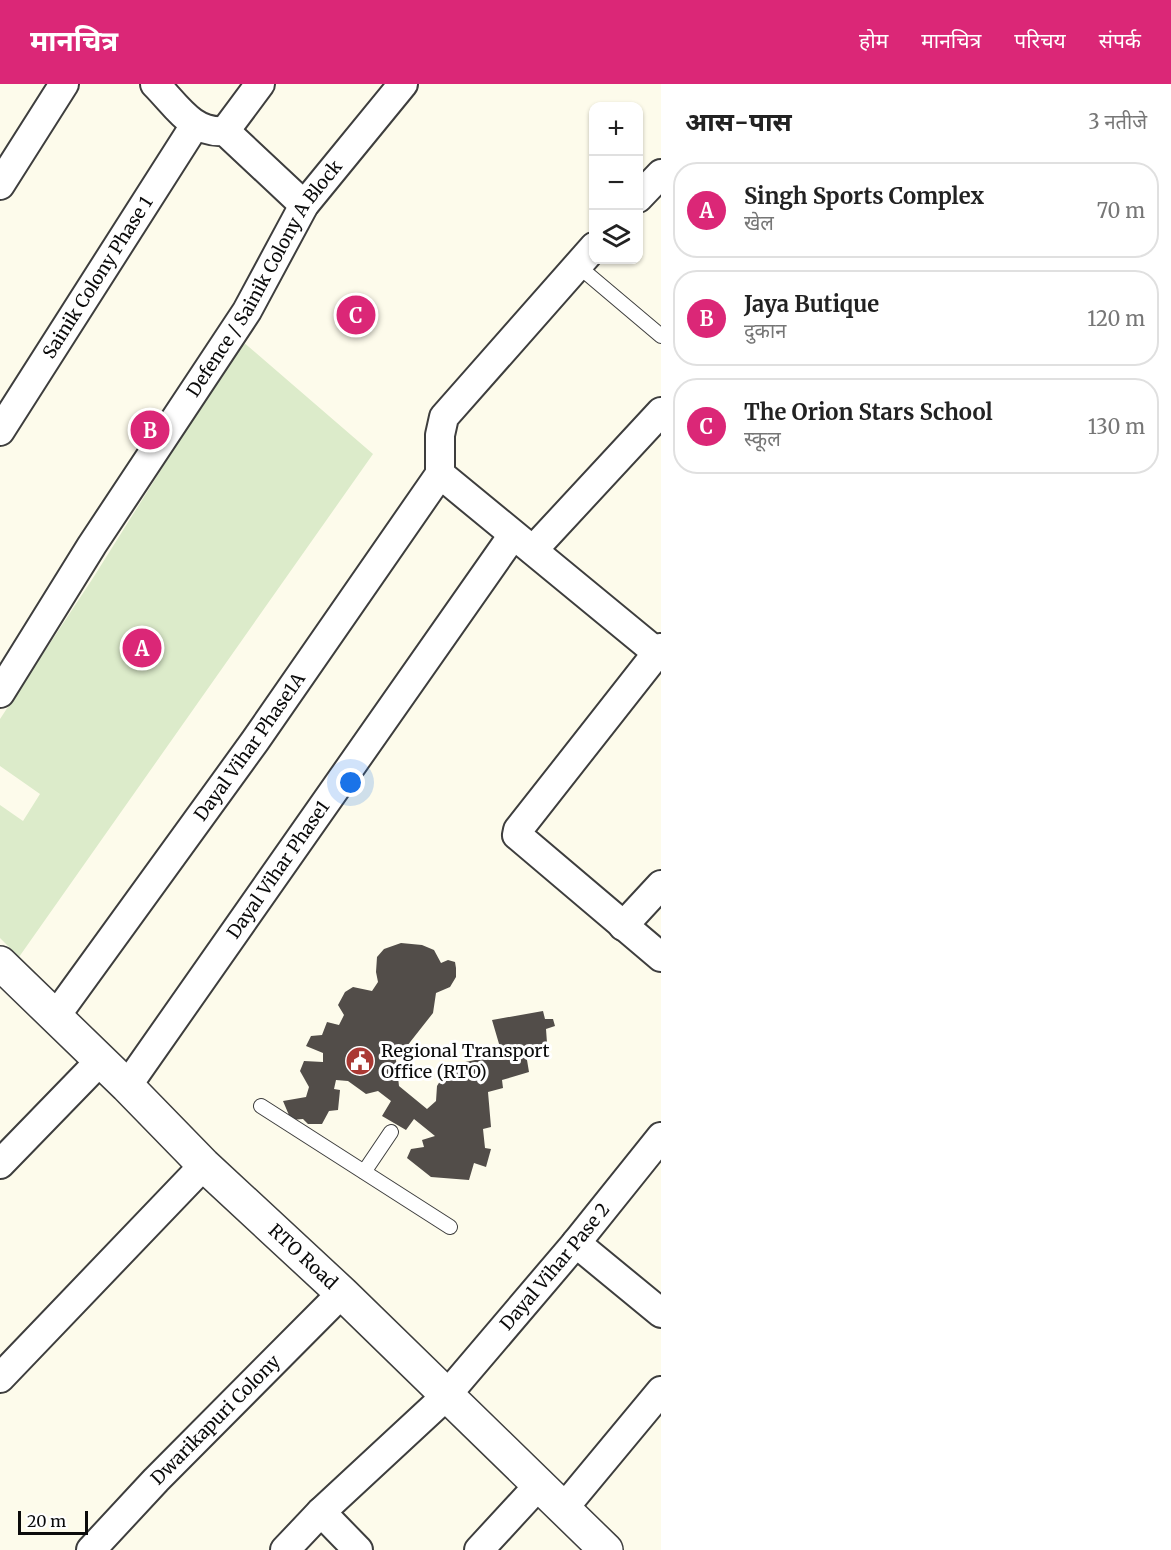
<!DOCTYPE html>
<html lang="hi">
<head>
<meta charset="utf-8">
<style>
  body { margin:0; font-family:Merriweather,"Noto Sans Devanagari",serif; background:#f6f6f6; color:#222 }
  .controls { position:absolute; right:18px; top:18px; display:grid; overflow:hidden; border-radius:12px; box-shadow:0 2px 4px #0004 }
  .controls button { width:54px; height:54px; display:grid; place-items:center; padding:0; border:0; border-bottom:2px solid #e0e0e0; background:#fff; color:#222; font:30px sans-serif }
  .scale { position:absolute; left:18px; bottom:15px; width:70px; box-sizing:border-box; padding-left:6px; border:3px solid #0b0b0b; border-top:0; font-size:16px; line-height:21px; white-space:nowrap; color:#0b0b0b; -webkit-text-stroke:4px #fff; paint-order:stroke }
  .you { position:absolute; left:351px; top:699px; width:21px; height:21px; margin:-15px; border:4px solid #fff; border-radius:50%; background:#1a73e8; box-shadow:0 0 0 9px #1a73e833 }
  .badge { display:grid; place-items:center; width:39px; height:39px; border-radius:50%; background:#db2777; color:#fff; font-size:20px; font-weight:700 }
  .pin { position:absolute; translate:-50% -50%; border:3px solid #fff; box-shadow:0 2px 6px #0006 }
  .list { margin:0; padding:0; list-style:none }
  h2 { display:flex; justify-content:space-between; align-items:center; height:78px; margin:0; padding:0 24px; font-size:26px }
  h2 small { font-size:20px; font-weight:400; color:#767676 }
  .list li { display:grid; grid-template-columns:39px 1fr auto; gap:18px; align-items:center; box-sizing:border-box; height:96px; margin:0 12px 12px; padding:0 12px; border:2px solid #e0e0e0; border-radius:24px }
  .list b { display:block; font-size:22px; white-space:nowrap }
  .list p { margin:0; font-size:20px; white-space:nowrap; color:#767676 }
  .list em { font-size:20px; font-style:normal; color:#767676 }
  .icon { flex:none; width:33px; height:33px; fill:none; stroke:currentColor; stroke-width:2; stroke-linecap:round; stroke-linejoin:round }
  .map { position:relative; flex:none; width:661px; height:1466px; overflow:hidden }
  header { display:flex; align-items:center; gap:36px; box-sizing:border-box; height:84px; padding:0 30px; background:#db2777; color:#fff }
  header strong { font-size:28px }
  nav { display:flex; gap:33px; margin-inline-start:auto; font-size:21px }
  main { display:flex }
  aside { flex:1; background:#fff }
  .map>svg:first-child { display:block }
</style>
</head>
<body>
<header>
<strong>मानचित्र</strong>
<nav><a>होम</a><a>मानचित्र</a><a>परिचय</a><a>संपर्क</a></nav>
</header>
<main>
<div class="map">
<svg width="661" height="1466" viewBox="0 0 661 1466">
  <rect width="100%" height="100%" fill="#fdfbeb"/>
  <path fill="#dcebca" d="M242,257L373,370L19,873L0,854V721L23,737L40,710L0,682V635L93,494Z"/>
  <path fill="#524d49" d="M401,859L422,861L434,866L441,879L448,876L455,878L456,884V893L450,903L436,909L433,929L396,976L399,1002L427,1025L436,1017L437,1002L442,994H457L456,980L475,976V966L487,964L488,973L502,970L492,936L543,927L545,935H553L555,942L546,945L547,959L525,964L529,988L502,996L503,1004L488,1008L491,1043L483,1045L485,1064L491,1065L486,1083L474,1079L469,1096L431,1093L407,1074L411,1065L424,1063L422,1056L435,1052L414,1035L406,1046L382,1032L391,1017L378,1007L366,1010L348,997L336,996L334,1005L340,1006L338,1026L329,1027L322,1040H308L303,1035L291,1036L283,1017L306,1013L309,1003L300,987L304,977L323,978V969L306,962L311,952L322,951L327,938L339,941L344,931L338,921L345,908L353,903L372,907L378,898L376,888L377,873L384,865Z"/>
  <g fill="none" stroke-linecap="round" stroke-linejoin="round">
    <g stroke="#3e3e3e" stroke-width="16">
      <path id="service" d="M577,181L661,252
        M261,1022L450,1143
        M364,1088L391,1048"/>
    </g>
    <g stroke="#3e3e3e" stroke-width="32">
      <g id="minor">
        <path d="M155,0C177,22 192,50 225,47L304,121"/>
        <path d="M225,47L260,0"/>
        <path d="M0,101L64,0"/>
        <path d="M638,114L661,90"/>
        <path d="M594,163L444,333L440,351V390L661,572"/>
        <path id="s1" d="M0,347L195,41"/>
        <path d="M533,466L661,328"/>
        <path d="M661,564L518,746L517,751L661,873"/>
        <path id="s2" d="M0,609L92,461L247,227L304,121L403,0"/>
        <path d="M623,842L661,801"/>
        <path id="s3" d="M55,933L255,657L440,390"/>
        <path id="s4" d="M127,1002L513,451"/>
        <path d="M0,1080L101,976"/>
        <path d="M576,1159L661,1229"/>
        <path d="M0,1294L204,1081"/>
        <path d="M563,1425L661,1307"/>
        <path d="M321,1428L358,1466"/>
        <path id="s5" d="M91,1466L156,1396L342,1209"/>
        <path id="s6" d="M285,1466L321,1428L445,1313L576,1159L661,1053"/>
        <path d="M479,1466L538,1402"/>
      </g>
    </g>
    <g stroke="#3e3e3e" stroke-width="36">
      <g id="tertiary">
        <path id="s7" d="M0,879L127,1002L204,1081L342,1209L606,1466"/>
      </g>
    </g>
    <use href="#service" stroke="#fff" stroke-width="14"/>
    <use href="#minor" stroke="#fff" stroke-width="28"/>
    <use href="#tertiary" stroke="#fff" stroke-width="33"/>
  </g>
  <defs>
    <g id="civic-disc" transform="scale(1.5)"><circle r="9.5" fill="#aa3934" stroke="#fff"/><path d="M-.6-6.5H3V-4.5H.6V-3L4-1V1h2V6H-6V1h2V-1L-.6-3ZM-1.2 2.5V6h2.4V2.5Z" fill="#fff"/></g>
  </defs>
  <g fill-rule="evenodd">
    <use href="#civic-disc" x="360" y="977"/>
  </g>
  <g text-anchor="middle" stroke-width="6" stroke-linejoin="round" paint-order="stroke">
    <g font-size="18" fill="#0b0b0b" stroke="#fff">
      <text dy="6" stroke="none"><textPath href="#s1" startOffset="182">Sainik Colony Phase 1</textPath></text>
      <text dy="6" stroke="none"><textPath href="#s2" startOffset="492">Defence / Sainik Colony A Block</textPath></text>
      <text dy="6" stroke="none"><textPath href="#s3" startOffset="333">Dayal Vihar Phase1A</textPath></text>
      <text dy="6" stroke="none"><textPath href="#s4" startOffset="264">Dayal Vihar Phase1</textPath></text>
      <text dy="6" stroke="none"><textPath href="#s7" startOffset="422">RTO Road</textPath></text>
      <text dy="6" stroke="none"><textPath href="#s6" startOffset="392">Dayal Vihar Pase 2</textPath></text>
      <text dy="6" stroke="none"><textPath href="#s5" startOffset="180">Dwarikapuri Colony</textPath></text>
    </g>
    <g font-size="18" fill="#0b0b0b" stroke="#fff" text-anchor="start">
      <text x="381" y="973">Regional Transport<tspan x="381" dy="21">Office (RTO)</tspan></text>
    </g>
  </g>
</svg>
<div class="controls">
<button>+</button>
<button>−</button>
<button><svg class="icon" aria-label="layers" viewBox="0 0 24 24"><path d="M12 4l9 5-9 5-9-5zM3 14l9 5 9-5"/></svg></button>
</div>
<div class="scale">20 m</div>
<div class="you"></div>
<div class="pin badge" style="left:142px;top:564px">A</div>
<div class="pin badge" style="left:150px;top:346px">B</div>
<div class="pin badge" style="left:356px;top:231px">C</div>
</div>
<aside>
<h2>आस-पास<small>3 नतीजे</small></h2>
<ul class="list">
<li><span class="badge">A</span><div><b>Singh Sports Complex</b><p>खेल</p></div><em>70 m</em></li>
<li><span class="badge">B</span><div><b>Jaya Butique</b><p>दुकान</p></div><em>120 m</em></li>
<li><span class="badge">C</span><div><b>The Orion Stars School</b><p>स्कूल</p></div><em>130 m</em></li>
</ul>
</aside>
</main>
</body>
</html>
